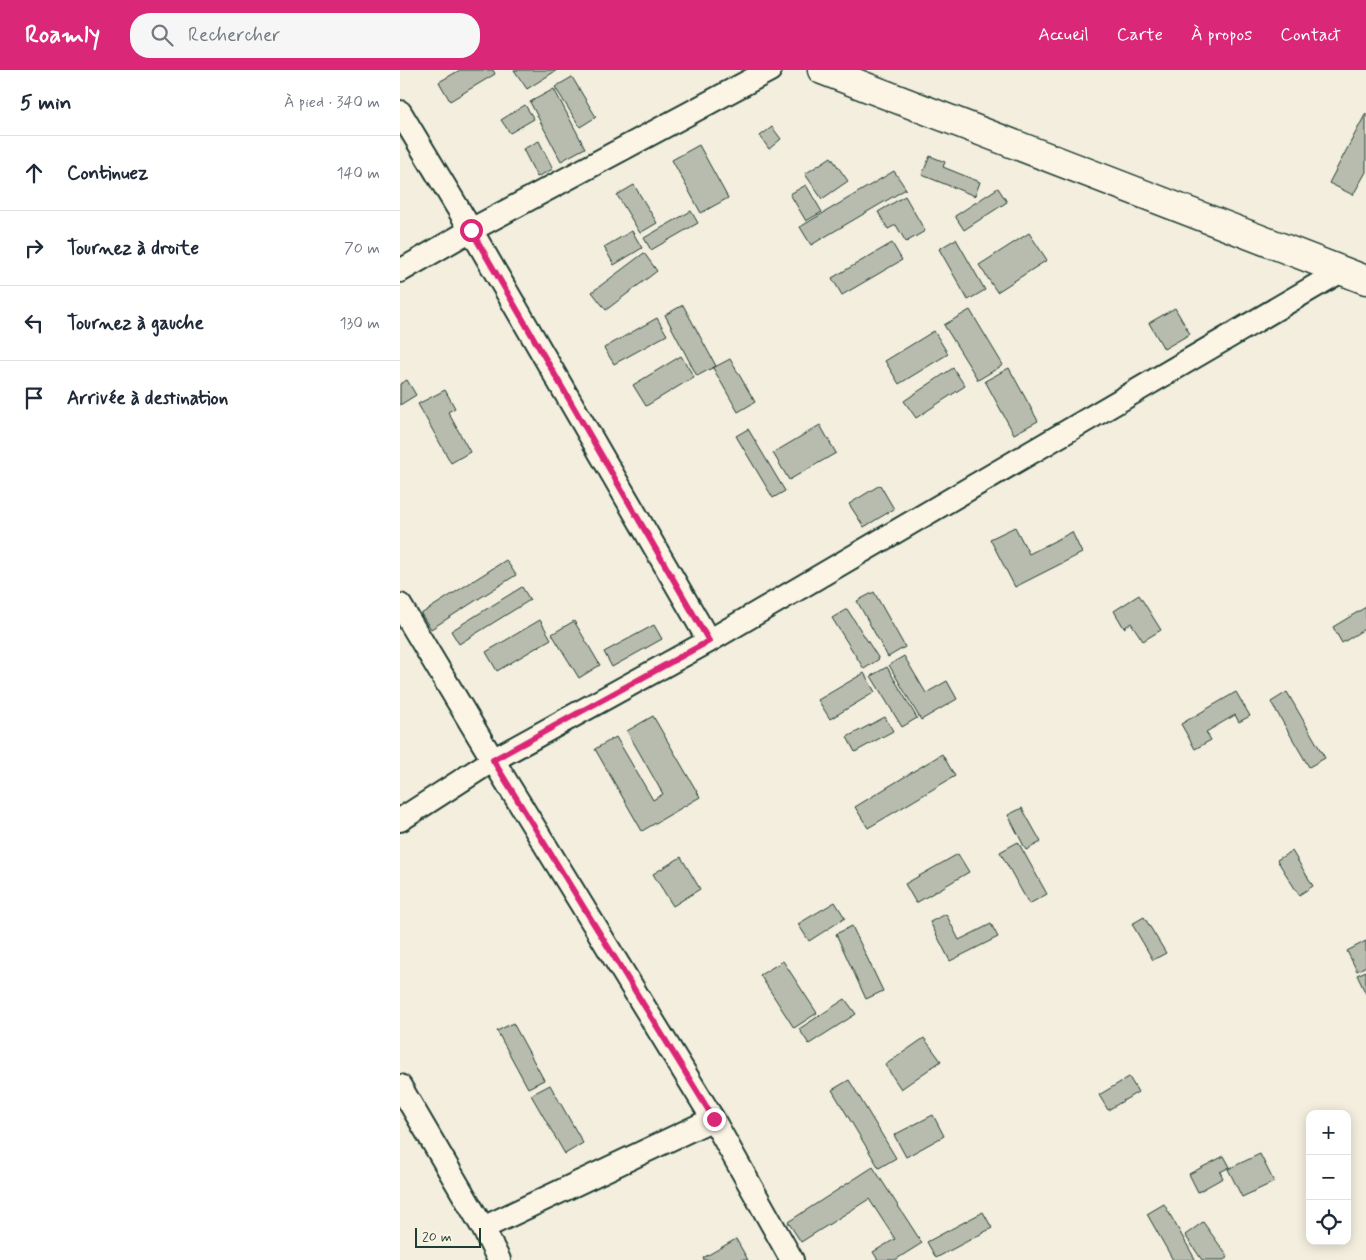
<!DOCTYPE html>
<html lang="fr">
<head>
<meta charset="utf-8">
<style>
  body { margin:0; font-family:Mynerve,sans-serif; background:#f6f6f7; color:#1f2937 }
  .controls { position:absolute; right:15px; bottom:15px; display:grid; overflow:hidden; border-radius:10px; box-shadow:0 2px 12px #0003 }
  .controls button { width:45px; height:45px; display:grid; place-items:center; padding:0; border:0; border-bottom:1px solid #e0e1e3; background:#fff; color:#1f2937; font:25px sans-serif }
  .scale { position:absolute; left:15px; bottom:12px; width:66px; box-sizing:border-box; padding-left:5px; border:2px solid #1f3d34; border-top:0; font-size:14px; line-height:18px; white-space:nowrap; color:#1f3d34; -webkit-text-stroke:4px #fcf5e5; paint-order:stroke }
  .stop { position:absolute; width:15px; height:15px; margin:-11px; border:4px solid #db2777; border-radius:50%; background:#fff }
  .stop.end { background:#db2777; border-color:#fff; box-shadow:0 1px 5px #0008 }
  .list { margin:0; padding:0; list-style:none }
  h2 { display:flex; justify-content:space-between; align-items:center; height:65px; margin:0; padding:0 20px; font-size:21px }
  h2 small { font-size:16px; font-weight:400; color:#747a83 }
  .list li { display:grid; grid-template-columns:32px 1fr auto; gap:15px; align-items:center; box-sizing:border-box; height:75px; padding:0 20px; border-top:1px solid #e0e1e3 }
  .list b { display:block; font-size:19px; white-space:nowrap }
  .list em { font-size:16px; font-style:normal; color:#747a83 }
  .icon { flex:none; width:28px; height:28px; fill:none; stroke:currentColor; stroke-width:2; stroke-linecap:round; stroke-linejoin:round }
  .map { position:relative; flex:none; width:966px; height:1190px; overflow:hidden }
  header { display:flex; align-items:center; gap:30px; box-sizing:border-box; height:70px; padding:0 25px; background:#db2777; color:#fff }
  header strong { font-size:24px }
  nav { display:flex; gap:28px; margin-inline-start:auto; font-size:18px }
  .search { width:350px; height:45px; background:#f6f6f7; display:flex; align-items:center; gap:12px; box-sizing:border-box; padding:0 18px; border-radius:20px; color:#747a83; font-size:19px }
  main { display:flex }
  aside { flex:1; background:#fff }
  .map>svg:first-child { display:block }
</style>
</head>
<body>
<header>
<strong>Roamly</strong>
<div class="search"><svg class="icon" aria-label="search" viewBox="0 0 24 24"><circle cx="10" cy="10" r="6"/><path d="M15 15l6 6"/></svg>Rechercher</div>
<nav><a>Accueil</a><a>Carte</a><a>À propos</a><a>Contact</a></nav>
</header>
<main>
<aside>
<h2>5 min<small>À pied · 340 m</small></h2>
<ul class="list">
<li><svg class="icon" aria-label="ahead" viewBox="0 0 24 24"><path d="M12 20V5M6 11l6-6 6 6"/></svg><div><b>Continuez</b></div><em>140 m</em></li>
<li><svg class="icon" aria-label="right" viewBox="0 0 24 24"><path d="M7 20v-9h11M14 6l5 5-5 5"/></svg><div><b>Tournez à droite</b></div><em>70 m</em></li>
<li><svg class="icon" aria-label="left" viewBox="0 0 24 24"><path d="M17 20v-9H6M10 6l-5 5 5 5"/></svg><div><b>Tournez à gauche</b></div><em>130 m</em></li>
<li><svg class="icon" aria-label="arrive" viewBox="0 0 24 24"><path d="M6 21V4h12l-3 4 3 4H6"/></svg><div><b>Arrivée à destination</b></div></li>
</ul>
</aside>
<div class="map">
<svg width="966" height="1190" viewBox="0 0 966 1190">
  <rect width="100%" height="100%" fill="#f3eede"/>
  <filter id="ink" filterUnits="userSpaceOnUse"><feTurbulence type="fractalNoise" baseFrequency=".02" numOctaves="2"/><feDisplacementMap in="SourceGraphic" scale="10" xChannelSelector="R" yChannelSelector="G"/><feConvolveMatrix kernelMatrix="1 2 1 2 8 2 1 2 1" color-interpolation-filters="sRGB"/></filter>
  <g filter="url(#ink)">
    <path fill="#b8bcae" stroke="#1f3d34" d="M60,0H93L95,4L50,31L39,12Z
      M114,0H157L127,19Z
      M172,7L196,47L180,57L155,17Z
      M154,19L185,78L161,91L130,32Z
      M125,35L134,49L110,63L101,50Z
      M966,43V102L953,125L929,113Z
      M372,57L381,69L369,79L360,66Z
      M139,71L153,99L137,107L123,79Z
      M299,75L328,128L301,143L272,90Z
      M530,86L545,92L543,97L580,112L575,126L522,105Z
      M431,87L448,111L422,129L405,104Z
      M494,101L506,119L411,175L400,157Z
      M234,115L257,153L240,163L217,125Z
      M406,115L422,142L406,151L390,124Z
      M598,118L607,132L564,160L555,146Z
      M505,126L525,161L506,172L496,155L488,159L478,142Z
      M291,141L298,153L251,180L244,168Z
      M232,161L242,178L214,195L204,177Z
      M629,163L647,190L597,222L579,195Z
      M556,169L585,220L568,230L539,179Z
      M492,173L502,190L442,225L432,208Z
      M244,183L257,201L206,240L192,222Z
      M283,235L316,296L297,306L265,245Z
      M775,238L790,264L764,279L749,253Z
      M570,240L603,295L578,310L544,255Z
      M257,248L267,265L214,294L204,278Z
      M534,261L548,284L499,314L485,291Z
      M281,286L294,307L246,336L233,315Z
      M330,289L355,332L338,342L313,298Z
      M553,298L565,316L516,348L504,331Z
      M609,298L638,351L614,364L585,311Z
      M7,310L16,325L0,335V314Z
      M45,320L55,338L48,342L70,382L51,393L18,334Z
      M420,355L436,383L389,410L373,383Z
      M348,359L385,421L373,428L336,366Z
      M480,415L494,439L464,457L449,434Z
      M615,457L629,484L672,462L682,483L615,517L590,469Z
      M106,490L116,505L31,559L21,544Z
      M122,517L130,530L59,574L51,561Z
      M474,522L505,577L488,587L457,531Z
      M739,525L761,560L743,571L731,553L724,558L714,541Z
      M966,537V558L942,573L933,557Z
      M447,539L479,589L464,599L432,548Z
      M140,550L151,569L97,601L86,582Z
      M174,551L200,595L179,608L152,564Z
      M254,555L262,569L212,597L204,582Z
      M504,586L526,623L547,611L557,629L521,650L489,595Z
      M487,597L517,648L502,657L471,606Z
      M464,603L475,622L430,649L418,630Z
      M836,622L850,646L839,652L835,645L806,662L811,670L795,679L781,654Z
      M887,622L925,688L909,697L871,632Z
      M253,646L300,727L242,761L195,679L216,667L253,730L263,724L227,661Z
      M485,647L493,661L455,682L447,667Z
      M542,684L555,706L468,758L455,737Z
      M622,738L641,772L626,780L608,745Z
      M618,772L647,824L629,834L600,782Z
      M892,781L913,816L899,825L877,790Z
      M558,784L569,802L516,833L505,814Z
      M281,787L300,819L273,836L253,804Z
      M435,832L445,848L409,871L398,854Z
      M546,844L559,870L591,854L598,867L550,891L530,852Z
      M744,847L766,883L753,890L732,854Z
      M452,856L483,921L466,929L436,864Z
      M966,871V896L957,901L947,881Z
      M383,891L417,943L394,958L360,905Z
      M966,901V924L957,905Z
      M445,929L456,944L409,974L399,959Z
      M113,953L144,1010L128,1018L97,961Z
      M524,968L541,991L501,1019L485,995Z
      M729,1007L738,1022L708,1040L699,1025Z
      M449,1010L496,1088L479,1098L432,1020Z
      M150,1015L183,1073L165,1084L131,1025Z
      M533,1045L544,1066L506,1087L494,1065Z
      M860,1084L874,1112L842,1127L828,1099Z
      M824,1086L830,1097L820,1102L823,1108L798,1122L789,1104Z
      M473,1097L522,1173L495,1190H478L473,1182L495,1169L469,1129L401,1172L388,1152Z
      M764,1134L795,1189L793,1190H773L747,1144Z
      M583,1142L592,1158L536,1188L527,1172Z
      M803,1152L828,1187L824,1190H802L785,1165Z
      M336,1169L348,1190H304L303,1188Z"/>
    <g fill="none" stroke-linecap="round" stroke-linejoin="round">
      <g stroke="#1f3d34" stroke-width="26">
        <path id="street" d="M0,42L71,160L309,571
          M0,201L71,160L370,0
          M0,535L93,690L313,1049L392,1190
          M0,750L93,690L309,571L941,201
          M0,1016L83,1158L99,1190
          M83,1158L313,1049"/>
      </g>
      <g stroke="#1f3d34" stroke-width="31">
        <path id="primary" d="M422,0L966,210"/>
      </g>
      <use href="#street" stroke="#fcf5e5" stroke-width="22"/>
      <use href="#primary" stroke="#fcf5e5" stroke-width="28"/>
    </g>
  </g>
  <g fill="none" stroke-linecap="round" stroke-linejoin="round" filter="url(#ink)">
    <path stroke="#db2777" stroke-width="6" d="M71,160L309,571L93,690L314,1049"/>
  </g>
</svg>
<div class="controls">
<button>+</button>
<button>−</button>
<button><svg class="icon" aria-label="locate" viewBox="0 0 24 24"><circle cx="12" cy="12" r="6"/><path d="M12 2v4M12 18v4M2 12h4M18 12h4"/></svg></button>
</div>
<div class="scale">20 m</div>
<div class="stop" style="left:71px;top:160px"></div>
<div class="stop end" style="left:314px;top:1049px"></div>
</div>
</main>
</body>
</html>
